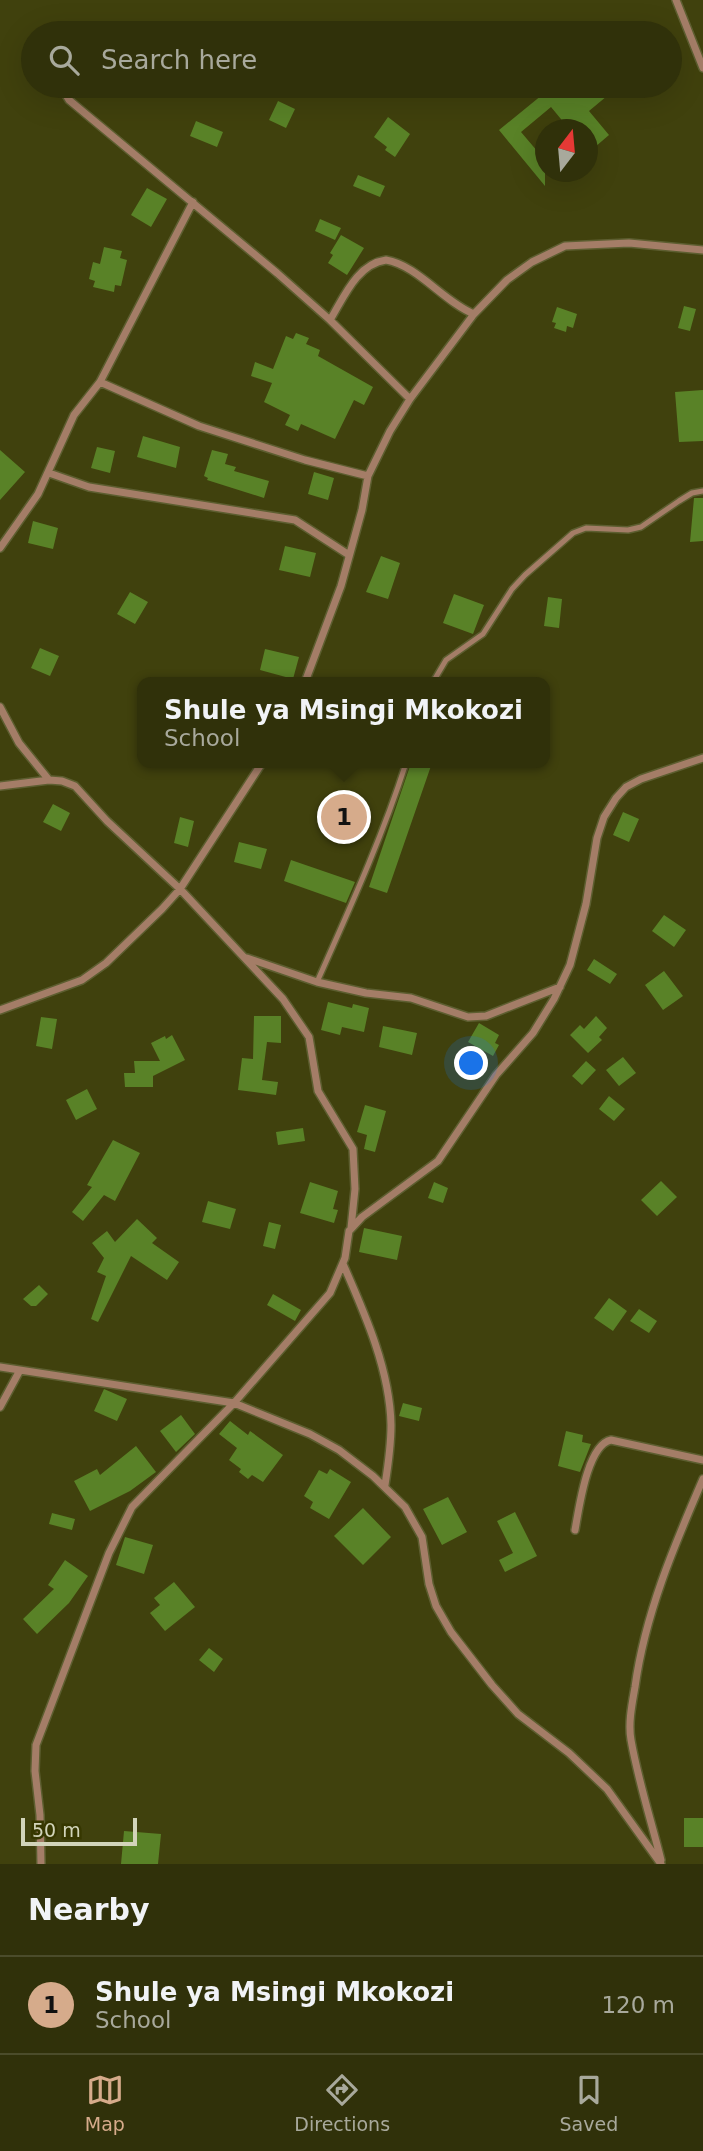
<!DOCTYPE html>
<html lang="en">
<head>
<meta charset="utf-8">
<style>
  body { margin:0; font-family:"DejaVu Sans",sans-serif; background:#383913; color:#f1f3f6 }
  .compass { position:absolute; left:535px; top:119px; width:63px; height:63px; border-radius:50%; background:#30310a; box-shadow:0 7px 28px #0002; rotate:16deg }
  .scale { position:absolute; left:21px; bottom:18px; width:116px; box-sizing:border-box; padding-left:7px; border:4px solid #d2d4ba; border-top:0; font-size:19px; line-height:24px; white-space:nowrap; color:#d2d4ba; -webkit-text-stroke:5px #363700; paint-order:stroke }
  .you { position:absolute; left:472px; top:1064px; width:24px; height:24px; margin:-18px; border:5px solid #fff; border-radius:50%; background:#1a73e8; box-shadow:0 0 0 10px #1a73e833 }
  .badge { display:grid; place-items:center; width:46px; height:46px; border-radius:50%; background:#d6ab8b; color:#111; font-size:23px; font-weight:700 }
  .pin { position:absolute; translate:-50% -50%; border:4px solid #fff; box-shadow:0 2px 7px #0006 }
  .popup { position:absolute; left:137px; top:677px; width:413px; height:91px; box-sizing:border-box; display:grid; place-content:center; border-radius:14px; background:#30310a; filter:drop-shadow(0 2px 5px #0005); font-size:23px; white-space:nowrap; color:#a8a99c }
  .popup b { font-size:26px; color:#f1f3f6 }
  .popup::after { content:''; position:absolute; left:50%; top:100%; margin-left:-14px; border:14px solid transparent; border-top-color:#30310a }
  .list { margin:0; padding:0; list-style:none }
  h2 { display:flex; justify-content:space-between; align-items:center; height:91px; margin:0; padding:0 28px; font-size:30px }
  h2 small { font-size:23px; font-weight:400; color:#a8a99c }
  .list li { display:grid; grid-template-columns:46px 1fr auto; gap:21px; align-items:center; box-sizing:border-box; height:98px; padding:0 28px; border-top:2px solid #4b4c2b }
  .list b { display:block; font-size:26px; white-space:nowrap }
  .list p { margin:0; font-size:23px; white-space:nowrap; color:#a8a99c }
  .list em { font-size:23px; font-style:normal; color:#a8a99c }
  .icon { flex:none; width:38px; height:38px; fill:none; stroke:currentColor; stroke-width:2; stroke-linecap:round; stroke-linejoin:round }
  .map { position:relative; flex:none; width:703px; height:1864px; overflow:hidden }
  .search { position:absolute; background:#30310a; box-shadow:0 7px 28px #0002; left:21px; right:21px; top:21px; height:77px; display:flex; align-items:center; gap:18px; box-sizing:border-box; padding:0 24px; border-radius:38px; color:#a8a99c; font-size:26px }
  .sheet { height:189px; background:#30310a }
  nav { display:flex; justify-content:space-around; align-items:center; box-sizing:border-box; height:98px; border-top:2px solid #4b4c2b; background:#30310a; font-size:19px; color:#a8a99c }
  nav a { display:grid; justify-items:center; gap:4px }
  nav .on { color:#d6ab8b }
  .map>svg:first-child { display:block }
</style>
</head>
<body>
<div class="map">
<svg width="703" height="1864" viewBox="0 0 703 1864">
  <rect width="100%" height="100%" fill="#40410d"/>
  <path fill="#598227" d="M553,86H599L607,96L589,111L609,135L595,147L587,137V130H570L551,107L521,132L538,152L545,146V186L499,130Z
    M278,101L295,109L286,128L269,120Z
    M388,117L410,134L395,157L385,150L387,147L374,137Z
    M196,121L223,132L217,147L190,136Z
    M358,175L385,186L380,197L353,186Z
    M147,188L167,199L151,227L131,215Z
    M320,219L341,228L335,240L315,231Z
    M341,235L364,248L347,275L328,263L333,255L330,253Z
    M104,247L122,251L120,258L127,260L121,286L115,285L114,292L93,287L95,281L89,279L93,262L100,264Z
    M684,306L696,309L690,331L678,328Z
    M557,307L577,314L573,328L567,326L566,332L554,328L556,323L552,322Z
    M296,333L309,338L306,344L320,350L318,356L373,387L364,405L354,400L335,439L301,424L298,431L285,425L290,415L264,402L272,383L251,376L255,362L273,369L286,336L293,339Z
    M703,390V441L679,442L675,392Z
    M143,436L180,447L176,468L137,457Z
    M97,447L115,451L110,473L91,468Z
    M0,450L25,472L0,500Z
    M212,450L228,454L225,464L236,467L234,471L269,481L264,498L207,480L208,478L204,476Z
    M314,472L334,478L328,500L308,494Z
    M694,498H703V541L690,542Z
    M33,521L58,528L53,549L28,543Z
    M285,546L316,553L310,577L279,570Z
    M381,556L400,563L388,599L366,592Z
    M130,592L148,602L135,624L117,614Z
    M454,594L484,605L473,634L443,623Z
    M548,597L562,599L559,628L544,626Z
    M40,648L59,656L50,676L31,668Z
    M265,649L299,657L293,679L260,670Z
    M411,763H432L387,893L369,887Z
    M53,804L70,813L61,831L43,822Z
    M623,812L639,819L629,842L613,835Z
    M180,817L194,821L188,847L174,843Z
    M239,842L267,849L261,869L234,862Z
    M291,860L355,882L346,903L284,881Z
    M664,915L686,930L674,947L652,931Z
    M594,959L617,974L610,984L587,970Z
    M664,971L683,996L663,1010L645,985Z
    M328,1002L352,1008L353,1004L369,1008L364,1032L342,1027L340,1035L321,1030Z
    M254,1016H281V1043L267,1042L262,1080L278,1082L276,1095L238,1090L242,1058L253,1059Z
    M596,1016L607,1028L599,1037L602,1040L588,1053L570,1035L580,1025L584,1029Z
    M41,1017L57,1019L52,1049L36,1046Z
    M479,1023L499,1035L495,1043L499,1045L493,1056L468,1042Z
    M383,1026L417,1033L412,1055L379,1047Z
    M172,1035L185,1060L153,1076V1087H125L124,1073H135L134,1061H160L151,1043L165,1036L166,1039Z
    M623,1057L636,1073L619,1086L606,1070Z
    M586,1061L596,1070L582,1085L572,1076Z
    M87,1089L97,1109L76,1120L66,1100Z
    M609,1096L625,1109L614,1121L599,1109Z
    M365,1105L386,1111L375,1152L364,1149L367,1135L357,1132Z
    M303,1128L305,1141L278,1145L276,1132Z
    M113,1140L140,1153L115,1201L104,1195L83,1221L72,1212L92,1187L87,1185Z
    M661,1181L677,1197L657,1216L641,1200Z
    M310,1182L338,1191L333,1209L338,1210L334,1223L300,1213Z
    M434,1182L448,1188L443,1203L428,1198Z
    M208,1201L236,1209L230,1229L202,1222Z
    M137,1219L157,1238L152,1243L179,1262L167,1280L131,1256L98,1322L91,1319L106,1276L97,1272L104,1258L92,1243L107,1231L115,1242Z
    M269,1222L281,1225L275,1249L263,1246Z
    M364,1228L402,1236L397,1260L359,1252Z
    M39,1285L48,1294L36,1306H31L23,1299Z
    M273,1294L301,1310L295,1321L267,1305Z
    M609,1298L627,1311L613,1331L594,1318Z
    M639,1309L657,1321L649,1333L630,1321Z
    M104,1389L127,1399L117,1421L94,1411Z
    M403,1403L422,1408L419,1421L399,1416Z
    M181,1415L195,1434L176,1452L160,1431Z
    M230,1421L248,1435L250,1431L283,1455L263,1482L252,1475L248,1479L239,1472L241,1469L229,1460L237,1448L219,1434Z
    M566,1431L583,1435L582,1442L591,1444L580,1472L558,1466Z
    M136,1446L156,1472L130,1491L90,1511L74,1481L97,1469L100,1475Z
    M330,1469L351,1482L329,1519L310,1508L313,1502L304,1496L319,1470L327,1474Z
    M448,1497L467,1532L442,1545L423,1509Z
    M363,1508L391,1537L363,1565L334,1536Z
    M515,1512L537,1556L505,1572L499,1560L513,1553L497,1521Z
    M52,1513L75,1519L72,1530L49,1524Z
    M125,1537L153,1545L144,1574L116,1565Z
    M65,1560L88,1576L69,1603L37,1634L23,1619L54,1589L48,1585Z
    M174,1582L195,1607L165,1631L150,1613L160,1605L154,1598Z
    M209,1648L223,1659L214,1672L199,1660Z
    M684,1818H703V1847H684Z
    M124,1831L161,1834L158,1864H121Z"/>
  <g fill="none" stroke-linecap="round" stroke-linejoin="round">
    <g stroke="#5d5e30" stroke-width="8">
      <path id="lane" d="M433,682L446,660L483,634L512,589L525,575L573,533L586,528L628,530L641,527L679,501L692,493L703,491
        M317,982C349,910 382,838 406,763"/>
    </g>
    <g stroke="#5d5e30" stroke-width="10">
      <path id="street" d="M676,0L703,68
        M67,86L66,95L69,100L277,273L330,320L410,399
        M330,320C344,297 357,264 386,260C417,265 444,302 474,314
        M100,382L199,426L305,460L368,476
        M49,473L89,487L295,520L349,555
        M0,548L38,494L74,415L100,382L193,202
        M305,682L341,586L362,510L368,476L390,431L410,399L474,314L507,280L532,262L565,246L629,243L703,250
        M0,707L19,743L49,780
        M0,786L49,780L62,781L75,786L107,821L180,889L283,999L309,1037L318,1091L353,1149L355,1189L351,1228
        M247,958L317,982L366,993L411,998L468,1017L486,1016L560,987
        M0,1010L82,980L106,963L162,909L180,889L262,763
        M343,1264C365,1314 390,1370 391,1425C391,1445 388,1466 385,1485
        M0,1367L234,1403L310,1434L339,1450L373,1476L405,1507L422,1537L429,1584L436,1606L451,1632L492,1685L518,1714L569,1753L607,1789L661,1864
        M0,1407L19,1372
        M575,1530C579,1509 587,1445 611,1440L703,1460
        M661,1860C651,1820 638,1780 631,1740C628,1723 632,1704 635,1687C645,1614 674,1546 703,1479
        M41,1864L40,1815L35,1771L36,1745L109,1553L132,1507L234,1403L330,1293L345,1258L349,1231L362,1217L438,1161L496,1075L533,1033L554,999L570,965L586,904L597,838L604,817L616,798L626,787L641,779L703,758"/>
    </g>
    <use href="#lane" stroke="#a47d67" stroke-width="5"/>
    <use href="#street" stroke="#a47d67" stroke-width="7"/>
  </g>
</svg>
<svg class="compass" viewBox="-18 -18 36 36"><path d="M0-13l5 13h-10z" fill="#e53935"/><path d="M0 13l5-13h-10z" fill="#a8a99c"/></svg>
<div class="scale">50 m</div>
<div class="you"></div>
<div class="pin badge" style="left:344px;top:817px">1</div>
<div class="popup"><b>Shule ya Msingi Mkokozi</b>School</div>
<div class="search"><svg class="icon" aria-label="search" viewBox="0 0 24 24"><circle cx="10" cy="10" r="6"/><path d="M15 15l6 6"/></svg>Search here</div>
</div>
<section class="sheet">
<h2>Nearby<small></small></h2>
<ul class="list">
<li><span class="badge">1</span><div><b>Shule ya Msingi Mkokozi</b><p>School</p></div><em>120 m</em></li>
</ul>
</section>
<nav>
<a class="on"><svg class="icon" aria-label="map" viewBox="0 0 24 24"><path d="M3 6l6-2 6 2 6-2v14l-6 2-6-2-6 2zM9 4v14M15 6v14"/></svg>Map</a>
<a><svg class="icon" aria-label="directions" viewBox="0 0 24 24"><path d="M12 3l9 9-9 9-9-9zM9 14v-3h6M13 9l2 2-2 2"/></svg>Directions</a>
<a><svg class="icon" aria-label="saved" viewBox="0 0 24 24"><path d="M7 4h10v16l-5-4-5 4z"/></svg>Saved</a>
</nav>
</body>
</html>
